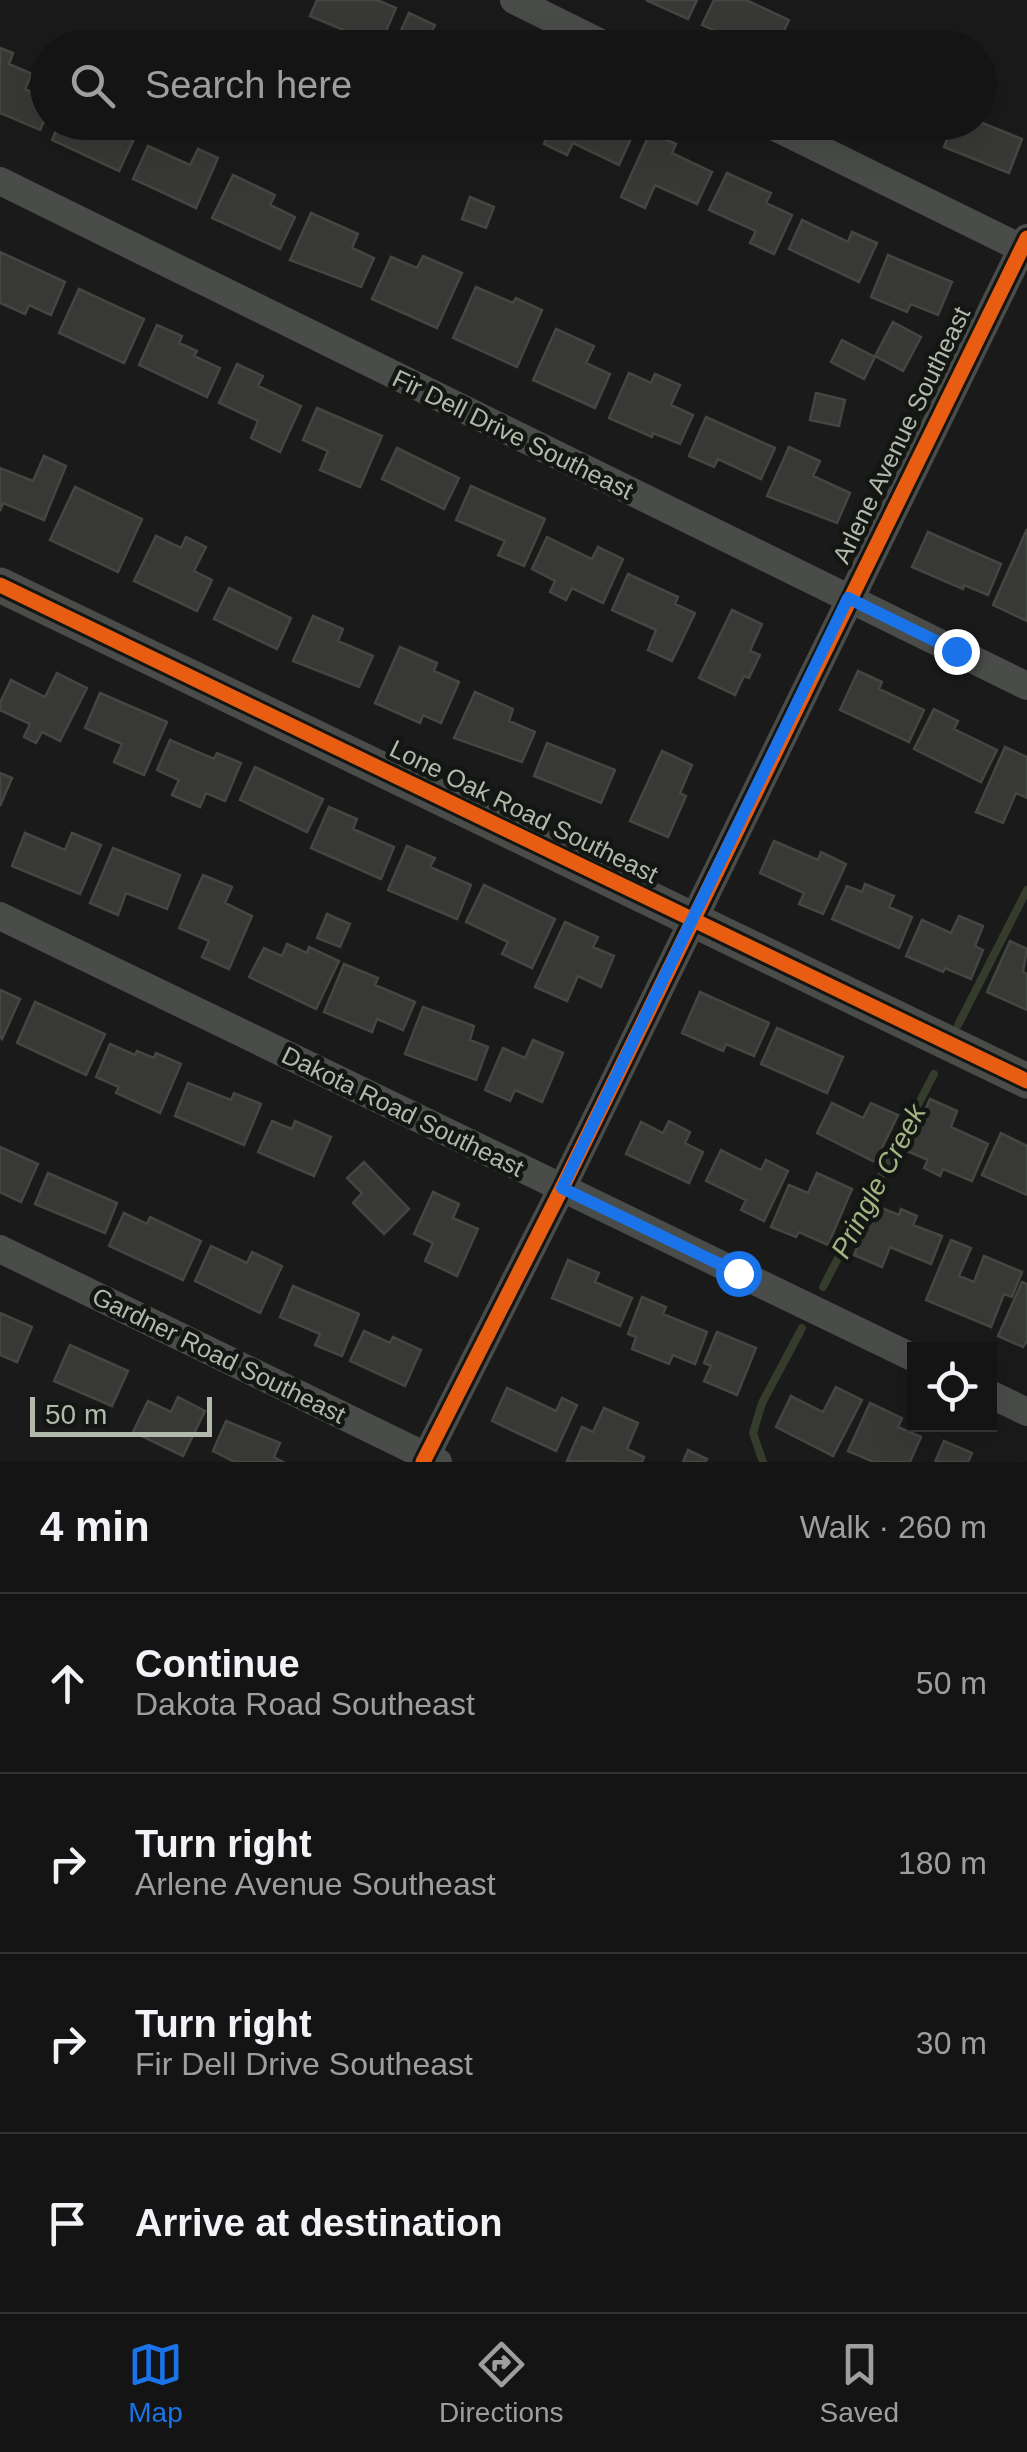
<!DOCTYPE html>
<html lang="en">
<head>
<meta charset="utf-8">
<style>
  body { margin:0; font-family:Helvetica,sans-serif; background:#1c1d1c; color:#f1f3f6 }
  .controls { position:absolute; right:30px; bottom:30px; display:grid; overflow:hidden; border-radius:0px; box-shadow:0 10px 40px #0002 }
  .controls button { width:90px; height:90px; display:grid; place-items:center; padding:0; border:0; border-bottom:2px solid #323333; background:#131413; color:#f1f3f6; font:50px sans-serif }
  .scale { position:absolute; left:30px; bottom:25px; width:182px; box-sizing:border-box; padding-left:10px; border:5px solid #b1baab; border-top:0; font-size:28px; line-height:35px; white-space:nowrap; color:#b1baab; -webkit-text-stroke:8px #141613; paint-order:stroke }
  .stop { position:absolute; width:30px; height:30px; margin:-22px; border:8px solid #1a73e8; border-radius:50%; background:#fff }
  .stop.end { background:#1a73e8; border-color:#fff; box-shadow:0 2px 10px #0008 }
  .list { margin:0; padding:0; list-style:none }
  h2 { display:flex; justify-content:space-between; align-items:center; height:130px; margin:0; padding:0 40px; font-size:42px }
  h2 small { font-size:32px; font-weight:400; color:#9d9ea0 }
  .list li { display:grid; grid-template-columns:65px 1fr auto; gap:30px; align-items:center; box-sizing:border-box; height:180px; padding:0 40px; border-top:2px solid #323333 }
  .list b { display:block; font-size:38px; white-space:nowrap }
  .list p { margin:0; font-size:32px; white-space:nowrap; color:#9d9ea0 }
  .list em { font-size:32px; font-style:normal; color:#9d9ea0 }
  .icon { flex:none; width:55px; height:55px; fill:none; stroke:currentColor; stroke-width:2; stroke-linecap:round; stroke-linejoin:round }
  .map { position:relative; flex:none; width:1027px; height:1462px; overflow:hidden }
  .search { position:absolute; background:#131413; box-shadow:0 10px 40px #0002; left:30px; right:30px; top:30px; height:110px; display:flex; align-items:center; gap:25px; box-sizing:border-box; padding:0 35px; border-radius:55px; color:#9d9ea0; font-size:38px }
  .sheet { height:850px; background:#131413 }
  nav { display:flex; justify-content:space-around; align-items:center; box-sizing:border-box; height:140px; border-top:2px solid #323333; background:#131413; font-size:28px; color:#9d9ea0 }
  nav a { display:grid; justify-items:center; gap:5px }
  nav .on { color:#1a73e8 }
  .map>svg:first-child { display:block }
</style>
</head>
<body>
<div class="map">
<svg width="1027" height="1462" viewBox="0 0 1027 1462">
  <rect width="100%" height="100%" fill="#191a19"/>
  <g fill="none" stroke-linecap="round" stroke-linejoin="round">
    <path stroke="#363c2c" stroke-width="8" d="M958,1025L1027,890
      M823,1287L934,1074
      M763,1462L753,1433L762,1403L802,1328"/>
  </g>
  <path fill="#383836" stroke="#434641" stroke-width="2.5" d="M317,0H377L396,8L380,45L310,16Z
    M646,0H697L688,19Z
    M714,0H746L789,20L776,48L750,37L746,45L702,25Z
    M409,13L435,25L430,35L456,48H393Z
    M0,48L13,53L9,64L32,74L25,89L48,99V113L40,130L0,113Z
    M60,122H94L133,141L119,171L52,140Z
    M554,122H608L633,134L619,165L573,143L567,155L544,144Z
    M902,122H938L932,136Z
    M954,122H980L1022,139L1009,173L944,147Z
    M650,133L676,144L672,153L712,172L697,204L655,185L645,208L621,197Z
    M148,146L190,165L198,149L218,158L196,208L133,179Z
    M727,173L771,193L766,203L792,215L774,254L750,243L756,231L709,210Z
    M233,175L275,195L270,205L295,217L280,249L212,218Z
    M470,197L494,207L486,228L462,219Z
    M311,213L358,234L352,248L374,258L361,287L290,260Z
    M802,220L848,242L852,232L877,243L859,282L789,249Z
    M0,252L65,282L51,315L29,305L25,314L0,303Z
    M888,255L952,282L938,315L911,304L907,312L871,297Z
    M423,256L462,273L437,328L372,299L391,257L417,268Z
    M476,287L513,303L516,298L542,310L517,367L453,338Z
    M79,289L144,319L124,363L59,333Z
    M893,322L921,337L903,371L875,356Z
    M157,325L182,336L179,343L197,351L194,356L220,368L207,397L139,365Z
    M556,329L594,346L586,363L610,374L595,408L533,380Z
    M842,340L875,357L864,379L831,362Z
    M237,364L263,376L258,386L301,406L280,452L251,438L258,421L219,403Z
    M629,373L651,383L655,374L680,385L671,405L693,415L680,444L653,433L652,437L609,418Z
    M816,393L845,400L839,426L810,420Z
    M317,408L382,436L360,487L320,470L328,451L303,440Z
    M706,417L775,448L761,479L718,459L714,467L689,456Z
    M789,447L820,461L813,476L850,493L837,523L767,496Z
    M397,448L459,478L444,509L382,479Z
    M44,456L66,466L44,520L3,503L0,511V468L33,481Z
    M471,486L545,519L524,566L498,555L505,541L456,520Z
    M75,487L142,519L118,572L50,540Z
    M1027,529V621L993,605Z
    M928,532L1001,564L988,595L964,585L963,589L912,567Z
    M156,536L181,548L186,537L206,547L194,571L212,580L197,611L134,581Z
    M547,537L592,559L598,547L623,559L603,603L572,588L566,600L550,592L555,581L532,569Z
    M628,574L678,597L675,604L695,613L672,661L648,650L656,630L612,610Z
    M229,588L291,618L277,649L214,619Z
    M732,610L762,624L750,651L760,655L749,678L744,676L735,695L699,678Z
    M313,616L343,629L338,641L373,656L359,687L293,661Z
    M400,647L437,663L434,671L459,682L441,723L423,715L420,723L375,703Z
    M858,671L882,682L879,689L924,710L909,742L840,710Z
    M57,673L87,688L60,741L42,732L36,743L24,737L30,724L0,710V703L11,680L45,697Z
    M475,692L513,709L509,721L535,732L522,762L454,738Z
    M100,693L167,722L144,775L114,762L122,744L85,728Z
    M934,709L958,721L954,729L997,750L981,782L914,749Z
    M170,740L214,759L217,753L241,763L225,801L206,793L200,807L172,795L179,780L157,770Z
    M547,743L615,770L601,803L534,776Z
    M1005,747L1027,757V798L1016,793L1003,823L976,812Z
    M662,751L692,765L680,793L686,796L668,837L630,821Z
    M255,767L323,799L307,832L240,800Z
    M0,773L12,778L0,806Z
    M329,807L357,819L353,829L394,847L381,879L311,848Z
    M25,833L65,850L72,833L101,845L80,894L12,866Z
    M774,841L818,860L821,852L846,864L823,914L799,904L804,893L760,873Z
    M407,846L435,858L430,867L471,885L457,919L388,890Z
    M113,848L180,875L167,909L126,893L118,915L90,903Z
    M203,875L232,887L225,903L252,916L229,969L202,957L209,941L179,928Z
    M865,884L894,896L889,907L912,917L899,948L832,919L847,886L862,892Z
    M484,885L555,919L532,968L502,954L508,942L466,922Z
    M327,914L350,924L340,947L317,938Z
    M959,916L983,926L975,946L983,950L971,979L945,968L943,972L906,956L922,920L951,933Z
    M565,922L598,937L593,947L614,956L601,987L578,976L567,1001L535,987Z
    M1010,941L1027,949L1023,972L1027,974V1010L987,992Z
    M287,944L307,953L309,947L339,961L316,1009L249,977L264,948L282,956Z
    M344,964L378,978L375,985L415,1002L403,1030L377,1019L372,1032L324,1012Z
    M0,990L20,999L2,1039L0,1037Z
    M700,992L769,1023L754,1056L726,1044L723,1051L682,1033Z
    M35,1002L105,1034L86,1075L17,1043Z
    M423,1007L474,1026L470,1040L488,1047L476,1080L405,1054Z
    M777,1028L843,1057L827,1093L761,1064Z
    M533,1040L563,1053L542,1102L515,1090L510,1101L485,1090L503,1048L525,1058Z
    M110,1044L135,1055L137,1051L154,1058L156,1053L181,1064L160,1113L116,1093L119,1087L96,1077Z
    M188,1083L231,1100L234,1093L261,1104L244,1145L175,1116Z
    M930,1099L957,1111L951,1127L988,1144L972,1181L943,1169L940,1176L924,1168L928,1160L907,1151Z
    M832,1103L863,1118L871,1103L898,1115L875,1162L817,1133Z
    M272,1121L292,1129L295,1121L331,1137L314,1176L258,1152Z
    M669,1121L690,1132L685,1143L703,1152L689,1183L626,1154L641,1122L663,1133Z
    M1001,1133L1027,1146V1195L982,1175Z
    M0,1147L38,1164L21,1202L0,1192Z
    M721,1150L761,1170L766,1160L788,1171L764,1221L741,1210L746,1200L706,1181Z
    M364,1162L409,1209L384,1234L353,1203L362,1193L347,1178Z
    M48,1173L117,1203L105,1233L35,1204Z
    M817,1173L852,1189L828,1245L799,1232L796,1237L771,1227L789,1185L808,1193Z
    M433,1192L459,1204L453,1218L478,1229L457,1276L425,1261L433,1243L414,1234Z
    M874,1205L899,1215L901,1209L917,1216L913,1225L942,1236L931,1264L890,1247L882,1267L854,1255Z
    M124,1213L147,1224L150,1217L201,1241L183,1280L109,1246Z
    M951,1240L971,1248L959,1276L974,1282L984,1256L1022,1272L1012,1297L1004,1294L991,1327L926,1300Z
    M211,1246L247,1263L252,1252L282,1266L260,1313L195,1281Z
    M568,1260L599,1273L595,1282L632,1298L620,1326L552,1298Z
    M1022,1282L1027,1284V1341L1023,1347L998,1336Z
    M293,1286L359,1314L342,1356L315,1345L320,1334L280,1317Z
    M642,1297L666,1307L663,1314L707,1332L695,1364L673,1355L669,1364L632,1349L636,1337L628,1334Z
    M0,1313L32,1327L17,1362L0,1355Z
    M364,1331L390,1343L393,1337L421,1350L405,1386L350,1361Z
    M717,1332L756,1348L737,1395L704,1381L711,1366L704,1363Z
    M70,1345L128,1371L112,1406L54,1381Z
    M836,1387L862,1400L833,1456L776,1427L791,1396L823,1412Z
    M507,1388L556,1411L562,1398L577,1405L556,1451L492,1421Z
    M178,1397L205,1411L183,1456L133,1432L148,1401L171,1412Z
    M870,1403L902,1418L898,1427L921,1437L910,1462H874L848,1451Z
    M604,1408L638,1423L627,1449L644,1457L642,1462L567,1461L582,1427L593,1432Z
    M226,1421L280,1443L274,1457L283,1462H235L213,1451Z
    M944,1441L972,1453L968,1462H935Z
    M688,1450L707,1459L705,1462H683Z"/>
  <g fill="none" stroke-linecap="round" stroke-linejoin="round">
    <path stroke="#494c48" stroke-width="28" d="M514,0L611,48
      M765,122L1027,251
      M0,181L1027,686
      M0,916L914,1358
      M0,1249L438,1462
      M990,1394L1027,1412
      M423,1462L562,1188L1027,238"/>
    <path stroke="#494c48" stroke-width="35" d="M0,585L1027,1081"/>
    <g stroke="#141613" stroke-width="21">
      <path id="cycleway" d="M0,585L1027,1081
        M423,1462L562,1188L1027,238"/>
    </g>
    <use href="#cycleway" stroke="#e95d12" stroke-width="15"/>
  </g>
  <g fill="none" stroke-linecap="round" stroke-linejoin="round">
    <path stroke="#1a73e8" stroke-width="12" d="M738,1273L562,1188L848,598L956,651"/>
  </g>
  <g text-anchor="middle" stroke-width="9" stroke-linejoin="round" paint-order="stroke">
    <g font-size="25" fill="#b1baab" stroke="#141613">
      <text transform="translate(513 434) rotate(26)" y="9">Fir Dell Drive Southeast</text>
      <text transform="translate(901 435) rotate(-64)" y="9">Arlene Avenue Southeast</text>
      <text transform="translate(524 811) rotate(26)" y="9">Lone Oak Road Southeast</text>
      <text transform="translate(403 1111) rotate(26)" y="9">Dakota Road Southeast</text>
      <text transform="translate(219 1355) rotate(26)" y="9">Gardner Road Southeast</text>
    </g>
    <g font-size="28" font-style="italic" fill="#a2b483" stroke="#141613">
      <text transform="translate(878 1181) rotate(-62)" y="10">Pringle Creek</text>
    </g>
  </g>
</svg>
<div class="controls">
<button><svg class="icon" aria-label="locate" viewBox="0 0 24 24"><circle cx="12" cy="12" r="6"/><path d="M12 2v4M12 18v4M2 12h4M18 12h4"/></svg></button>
</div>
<div class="scale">50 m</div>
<div class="stop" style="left:738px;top:1273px"></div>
<div class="stop end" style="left:956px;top:651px"></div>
<div class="search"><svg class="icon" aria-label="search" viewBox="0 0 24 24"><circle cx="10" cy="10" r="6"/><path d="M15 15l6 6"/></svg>Search here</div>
</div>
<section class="sheet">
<h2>4 min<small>Walk · 260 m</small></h2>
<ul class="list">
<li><svg class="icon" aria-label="ahead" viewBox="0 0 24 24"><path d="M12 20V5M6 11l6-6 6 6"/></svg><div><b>Continue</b><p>Dakota Road Southeast</p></div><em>50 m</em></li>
<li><svg class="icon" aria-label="right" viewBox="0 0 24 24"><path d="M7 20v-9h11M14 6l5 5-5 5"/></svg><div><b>Turn right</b><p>Arlene Avenue Southeast</p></div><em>180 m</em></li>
<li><svg class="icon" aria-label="right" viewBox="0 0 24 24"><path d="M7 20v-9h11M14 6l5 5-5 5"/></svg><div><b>Turn right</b><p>Fir Dell Drive Southeast</p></div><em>30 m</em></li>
<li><svg class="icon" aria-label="arrive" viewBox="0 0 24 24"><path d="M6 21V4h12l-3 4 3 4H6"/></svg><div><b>Arrive at destination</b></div></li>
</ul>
</section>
<nav>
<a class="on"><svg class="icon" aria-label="map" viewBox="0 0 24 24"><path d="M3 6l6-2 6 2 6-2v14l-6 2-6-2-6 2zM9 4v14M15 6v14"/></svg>Map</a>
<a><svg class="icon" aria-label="directions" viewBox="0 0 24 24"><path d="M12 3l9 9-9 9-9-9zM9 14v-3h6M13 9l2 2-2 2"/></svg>Directions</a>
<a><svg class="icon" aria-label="saved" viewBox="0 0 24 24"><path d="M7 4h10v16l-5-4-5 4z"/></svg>Saved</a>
</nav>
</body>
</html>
